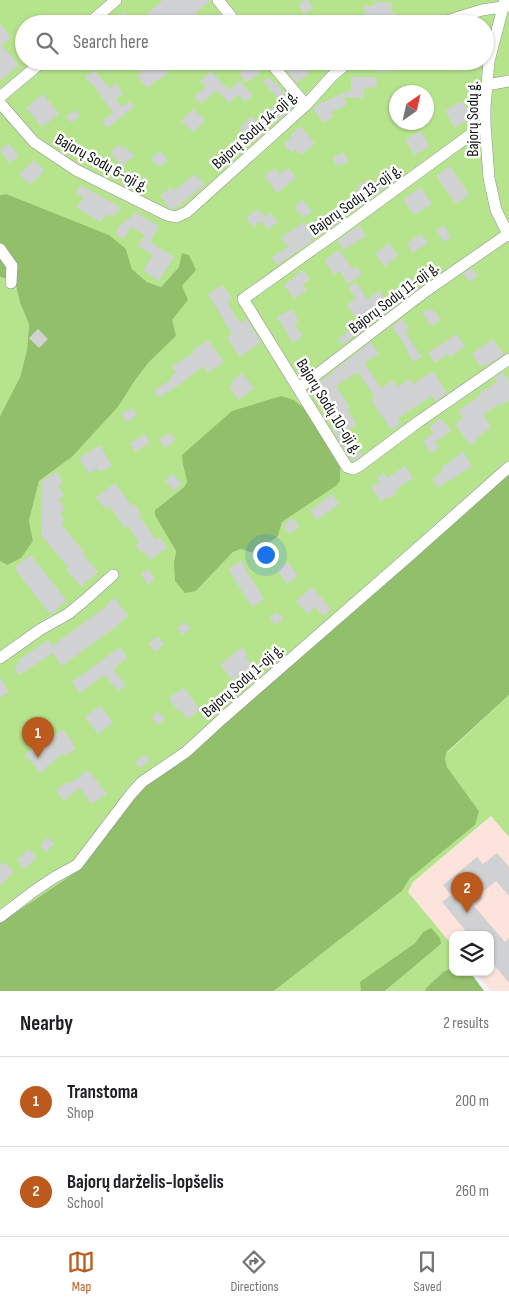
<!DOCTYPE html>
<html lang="en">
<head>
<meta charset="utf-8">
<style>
  body { margin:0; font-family:"Sofia Sans Condensed",sans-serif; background:#f6f6f6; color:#202124 }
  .controls { position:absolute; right:15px; bottom:15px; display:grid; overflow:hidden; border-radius:10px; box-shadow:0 1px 4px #0004 }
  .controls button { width:45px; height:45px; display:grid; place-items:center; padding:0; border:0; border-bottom:1px solid #e0e0e0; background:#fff; color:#202124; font:25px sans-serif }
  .compass { position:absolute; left:389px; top:85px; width:45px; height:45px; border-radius:50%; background:#fff; box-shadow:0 1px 4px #0004; rotate:34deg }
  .you { position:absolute; left:265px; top:554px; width:18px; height:18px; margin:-12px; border:4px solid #fff; border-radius:50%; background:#1a73e8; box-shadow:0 0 0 8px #1a73e833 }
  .badge { display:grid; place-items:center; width:32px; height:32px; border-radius:50%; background:#bc5a1d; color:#fff; font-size:16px; font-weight:700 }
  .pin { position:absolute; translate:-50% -41px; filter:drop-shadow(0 1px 2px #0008) }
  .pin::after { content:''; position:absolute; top:26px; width:18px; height:15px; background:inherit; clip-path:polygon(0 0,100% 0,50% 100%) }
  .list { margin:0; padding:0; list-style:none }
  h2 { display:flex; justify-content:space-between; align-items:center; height:65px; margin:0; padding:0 20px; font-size:21px }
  h2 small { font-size:16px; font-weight:400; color:#757577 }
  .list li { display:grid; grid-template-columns:32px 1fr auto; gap:15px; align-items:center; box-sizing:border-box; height:90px; padding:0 20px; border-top:1px solid #e0e0e0 }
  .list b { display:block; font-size:19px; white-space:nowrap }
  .list p { margin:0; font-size:16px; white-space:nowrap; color:#757577 }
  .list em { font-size:16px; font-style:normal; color:#757577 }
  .icon { flex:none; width:28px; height:28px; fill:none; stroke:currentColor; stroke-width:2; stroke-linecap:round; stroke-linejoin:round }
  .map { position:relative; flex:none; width:509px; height:991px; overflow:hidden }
  .search { position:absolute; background:#fff; box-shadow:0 1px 4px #0004; left:15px; right:15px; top:15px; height:55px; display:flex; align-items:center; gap:12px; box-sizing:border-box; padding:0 18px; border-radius:28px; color:#757577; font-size:19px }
  .sheet { height:245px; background:#fff }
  nav { display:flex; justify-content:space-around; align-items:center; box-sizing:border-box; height:70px; border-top:1px solid #e0e0e0; background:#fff; font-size:14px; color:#757577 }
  nav a { display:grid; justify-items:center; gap:2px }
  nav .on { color:#bc5a1d }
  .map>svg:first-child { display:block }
</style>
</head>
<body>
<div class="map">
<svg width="509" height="991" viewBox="0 0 509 991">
  <rect width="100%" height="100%" fill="#f2f3f4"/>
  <path fill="#fce3db" d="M492,816L509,837V991H491L475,972H490V935H453V946L408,892L413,882Z"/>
  <path fill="#b6e48d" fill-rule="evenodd" d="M0,0H509V472L73,874L0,923V561L7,565L33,541L29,521L39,481L72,457L118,407L136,379L149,362L175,336L171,320L182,286L179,267L161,287L147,282L132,269L126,249L6,194L0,195ZM24,24H485V61H24ZM396,92H426V122H396ZM183,465L336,486L282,522L278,536L273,540L253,553L241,549L233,552L196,591L174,562L176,551L155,510L184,487L187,482Z
    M0,277L15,281L20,303L29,324L27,350L20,377L0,416Z
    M509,695V837L491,816L413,882L408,892L453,946V967L443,972L426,988L425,991H385L441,944L423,932L415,943L361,982V991H274L402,891L410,878L479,811L447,767L445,758L447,753Z"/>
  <path fill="#92bf69" d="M6,194L109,235L126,249L132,269L147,282L161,287L179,267L182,253L189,255L196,270L182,286L188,300L172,320L176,336L149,362L136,379L118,407L72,457L39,481L29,521L33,541L21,558L7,565L0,561V416L20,377L27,350L29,324L20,303L15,281L0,277V195Z
    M281,396L294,400L306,410L340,467V481L336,486L282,522L278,536L273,540L253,553L241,549L233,552L196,591L185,593L175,581L174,562L176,551L155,515V510L184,487L187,482L183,465L182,455L232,411Z
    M509,472V695L447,752L445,758L447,767L479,811L475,825L410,878L402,891L274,991H0V923L73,874L82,866L143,788Z
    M431,928L440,938L441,944L385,991H361L360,982L415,943L423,932Z
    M453,967V972H470L484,991H425L426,988L443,972Z"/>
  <path fill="#d0d1d2" d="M163,0H211L197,12L207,24H145L151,18L147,14Z
    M305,0H308L313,8L304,14L298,5Z
    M375,1L392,3L391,12H396L395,21L365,17L364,6L375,5Z
    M124,12L133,24H108Z
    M358,15V24H346V16Z
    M0,24L11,37L2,45L19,65L0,81Z
    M150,61H159L168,73L158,81L157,80L147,88L137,76L142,73L139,70Z
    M294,61H299L309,73L297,83L286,69Z
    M376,61H397V71L377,72Z
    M460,61H477L460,72Z
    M253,62L261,72L246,83L239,74Z
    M94,70L110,88L116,83L123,94L116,99L122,107L130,101L134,107L107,128L102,121L113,113L94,86L85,78Z
    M211,71L229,90L239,81L253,95L245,102L238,95L229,103L217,90L201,104L194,97L206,87L200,81Z
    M268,77L273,82L274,81L294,105L280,119L271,109L280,101L263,81Z
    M351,77H376L377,87L364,88V98L343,97L347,105L331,112L334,116L324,123L313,109L323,101V102L351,90Z
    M43,94L59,114L42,127L26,108Z
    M462,101L472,117L455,128L445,111Z
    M193,109L205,120L193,132L181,121Z
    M75,110L80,115L72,123L66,117Z
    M251,116L266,131L253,142L239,128Z
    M301,126L315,144L301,155L295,149L291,153L284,144L292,137L290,135Z
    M420,131L430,146L415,155L405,140Z
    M9,143L19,156L9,163L0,150Z
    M120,144L123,149L126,147L134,156L122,166L110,152Z
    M160,151L168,160L159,167L151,159Z
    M344,152L348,162L336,166L333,157Z
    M221,155L228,162L220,169L213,163Z
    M34,160L44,171L30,185L19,174Z
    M450,166L469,195L456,204L436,176Z
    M275,168L280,174L288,168L296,178L277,193L264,176Z
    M130,171L147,187L139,193L123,185Z
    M195,174L205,185L174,209L169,208L160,196L171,187L174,191Z
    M393,177L395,180L361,205L352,193L360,188L358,185L367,180L373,189Z
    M81,185L122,208L112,217L106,214L101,222L77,208L83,197L76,193Z
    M421,187L432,204L414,215L403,199Z
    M303,200L312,212L303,218L294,207Z
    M341,206L347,216L329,229L321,217Z
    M140,210L138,214L159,226L150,242L174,257L159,281L143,270L153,255L138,246L145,235L131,227L124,239L115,234L120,225Z
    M256,210H259L264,217L270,212L278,222L267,229L262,221L253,227L246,218Z
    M304,222L314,237L310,239L312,241L277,265L272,257L288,247L281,238Z
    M359,225L366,236L344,250L337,241Z
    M444,225L451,237L444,242L436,230Z
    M421,234L428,243L412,253L407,244L416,236V237Z
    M389,243L398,256L384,267L375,253Z
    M339,250L353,269L357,267L362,274L348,284L340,271L334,275L324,260Z
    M472,268L478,276L469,282L463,274Z
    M303,270L310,280L303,284L307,290L294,299L284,285L296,276L295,275Z
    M356,282L367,299L380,291L391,308L342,345L338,339L359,323L347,305L356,298L348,287Z
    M223,285L232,299L227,302L240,323L246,319L261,342L240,357L227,338L232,334L208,294Z
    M430,308L432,311L434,310L441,320L431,326L422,313Z
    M292,309L299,321L294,324L303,336L293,343L277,317Z
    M402,319L409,329L406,331L408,333L406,334L422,357L414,362L406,351L408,350L392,327Z
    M38,329L48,339L39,348L29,338Z
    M457,334L465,346L450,357L448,354L435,363L428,353Z
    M493,339L504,354L487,365L486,363L481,367L472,354Z
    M208,340L224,362L208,373L204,366L189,377V378L159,398L154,390L171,380L170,377L176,373L172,366L190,355L194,352L193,350Z
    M371,342L379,354L365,363L381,388L392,380L397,387L410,379L413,384L433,371L447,393L436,401L432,396L398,418L401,423L391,430L371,400L375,398L358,372L336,386L350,408L347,410L357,424L347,431L362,455L352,461L332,429L337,426L318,396L322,394L316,384L333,373L332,372Z
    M503,372L509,381V400L500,406L499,404L483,415L491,427L479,436L480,437L470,445L455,424L463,418L458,411L481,395L479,393L498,381L495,378Z
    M242,373L254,388L239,400L229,387L233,384L231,381Z
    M133,408L137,416L126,422L121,413Z
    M441,418L451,431L435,442L439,448L431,453L423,441L434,433L429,427Z
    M170,433L175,441L165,448L159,439Z
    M145,434L150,443L135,452L130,443Z
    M100,445L112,466L100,472L97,468L89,474L79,458Z
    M463,452L472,466L450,481L449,480L438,488L432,479L443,471L441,468Z
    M405,466L413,478L395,490L397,493L390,498L389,496L381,502L371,487L380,482L377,477L384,473L387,478Z
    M57,472L63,483L58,485L64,496L59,499L65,510L60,513L65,522L61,524L85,553L83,555L98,572L81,587L66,569L68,567L41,535L42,481Z
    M173,474L182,484L174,491L165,480Z
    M115,483L132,506L134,504L141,514L139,516L156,540L160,537L167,548L150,560L144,551L141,553L135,545L139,542L128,526L125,528L110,506L106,510L96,497Z
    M332,494L339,504L317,520L310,511Z
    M292,518L299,526L290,534L283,526Z
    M31,555L67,601L50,614L14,568Z
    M241,561L264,599L252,607L228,569Z
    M288,562L298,576L287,584L277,570Z
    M148,569L155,579L148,585L141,574Z
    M312,587L331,609L323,616L315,607L307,614L296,601Z
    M115,598L128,616L119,623L120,624L62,666L53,653L19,675L14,667L20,663L18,660L48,640L52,646L107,606L106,605Z
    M277,612L283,619L275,625L269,618Z
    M185,622L191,628L183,635L177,628Z
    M158,636L164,644L155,652L148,644Z
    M120,647L127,658L113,669L126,685L118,691L104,675L80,693L72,682Z
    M242,647L247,654L245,656L254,667L246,674L244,672L233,681L220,665Z
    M0,677L9,692L0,698Z
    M184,688L200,710L187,719L181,710L179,712L169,698Z
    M100,706L113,722L98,734L85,717Z
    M158,711L165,719L158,725L152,717Z
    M63,729L76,748L66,756L63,753L41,773L25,755L35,746L37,748Z
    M145,754L150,760L140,768L135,762Z
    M88,770L107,794L92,804L80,788L64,801L56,790L65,783L66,784L70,781L71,783Z
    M48,837L54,844L46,852L40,845Z
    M29,849L37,858L25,869L17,860Z
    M497,853L509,867V896L496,881L480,894L483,898L474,906L505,942L509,938V983L490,960V935H469L442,902L451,895L443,885L477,857L483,864Z
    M4,862L14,872L0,886V866Z"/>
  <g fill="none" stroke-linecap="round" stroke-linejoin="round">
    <g stroke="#919293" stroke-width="12">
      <path id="minor" d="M218,0L237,24
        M505,0L489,61L485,107V124L489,178L496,210L509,236
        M88,24L116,0
        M437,24L482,10L509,6
        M269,61L306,105
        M487,85L509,81
        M0,97L43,61
        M0,103L34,142L76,170L167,215L176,217L187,212L306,105L332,76L350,61
        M485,124L333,235L243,299L347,467L353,469L359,466L418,422L509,359
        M0,249L12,266L11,283
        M299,388L426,291L508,234
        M0,658L41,629L68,614L85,600L113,575
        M0,917L34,891L55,877L77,865L131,794L142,782L186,752L223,718L410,555L509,467"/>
    </g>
    <use href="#minor" stroke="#fff" stroke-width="11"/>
  </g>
  <g text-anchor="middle" stroke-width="5" stroke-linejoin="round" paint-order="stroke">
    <g font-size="16" fill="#0f1010" stroke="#fff">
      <text transform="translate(472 119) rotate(-90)" y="6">Bajorų Sodų g.</text>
      <text transform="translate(254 129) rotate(-42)" y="6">Bajorų Sodų 14-oji g.</text>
      <text transform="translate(102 162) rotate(29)" y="6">Bajorų Sodų 6-oji g.</text>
      <text transform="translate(355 199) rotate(-36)" y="6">Bajorų Sodų 13-oji g.</text>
      <text transform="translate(393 297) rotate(-37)" y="6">Bajorų Sodų 11-oji g.</text>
      <text transform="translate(330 406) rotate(58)" y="6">Bajorų Sodų 10-oji g.</text>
      <text transform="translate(242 680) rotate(-41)" y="6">Bajorų Sodų 1-oji g.</text>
    </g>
  </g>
</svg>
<div class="controls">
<button><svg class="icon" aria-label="layers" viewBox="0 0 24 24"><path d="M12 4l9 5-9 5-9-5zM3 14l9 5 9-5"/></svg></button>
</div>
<svg class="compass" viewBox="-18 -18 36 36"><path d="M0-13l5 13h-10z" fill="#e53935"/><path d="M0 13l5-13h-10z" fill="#757577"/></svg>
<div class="you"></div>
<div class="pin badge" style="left:38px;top:758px">1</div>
<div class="pin badge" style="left:467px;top:913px">2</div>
<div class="search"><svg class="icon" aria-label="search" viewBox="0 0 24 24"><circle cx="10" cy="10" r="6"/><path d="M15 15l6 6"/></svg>Search here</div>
</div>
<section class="sheet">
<h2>Nearby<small>2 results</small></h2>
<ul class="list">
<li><span class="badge">1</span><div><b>Transtoma</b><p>Shop</p></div><em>200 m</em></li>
<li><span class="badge">2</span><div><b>Bajorų darželis-lopšelis</b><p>School</p></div><em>260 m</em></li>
</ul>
</section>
<nav>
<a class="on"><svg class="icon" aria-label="map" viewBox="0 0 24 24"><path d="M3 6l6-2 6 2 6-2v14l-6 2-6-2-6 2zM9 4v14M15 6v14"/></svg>Map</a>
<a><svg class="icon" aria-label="directions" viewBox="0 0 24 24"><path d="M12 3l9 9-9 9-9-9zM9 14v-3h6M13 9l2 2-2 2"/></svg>Directions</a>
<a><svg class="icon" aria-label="saved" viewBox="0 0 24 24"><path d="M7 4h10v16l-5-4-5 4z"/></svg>Saved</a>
</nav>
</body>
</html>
